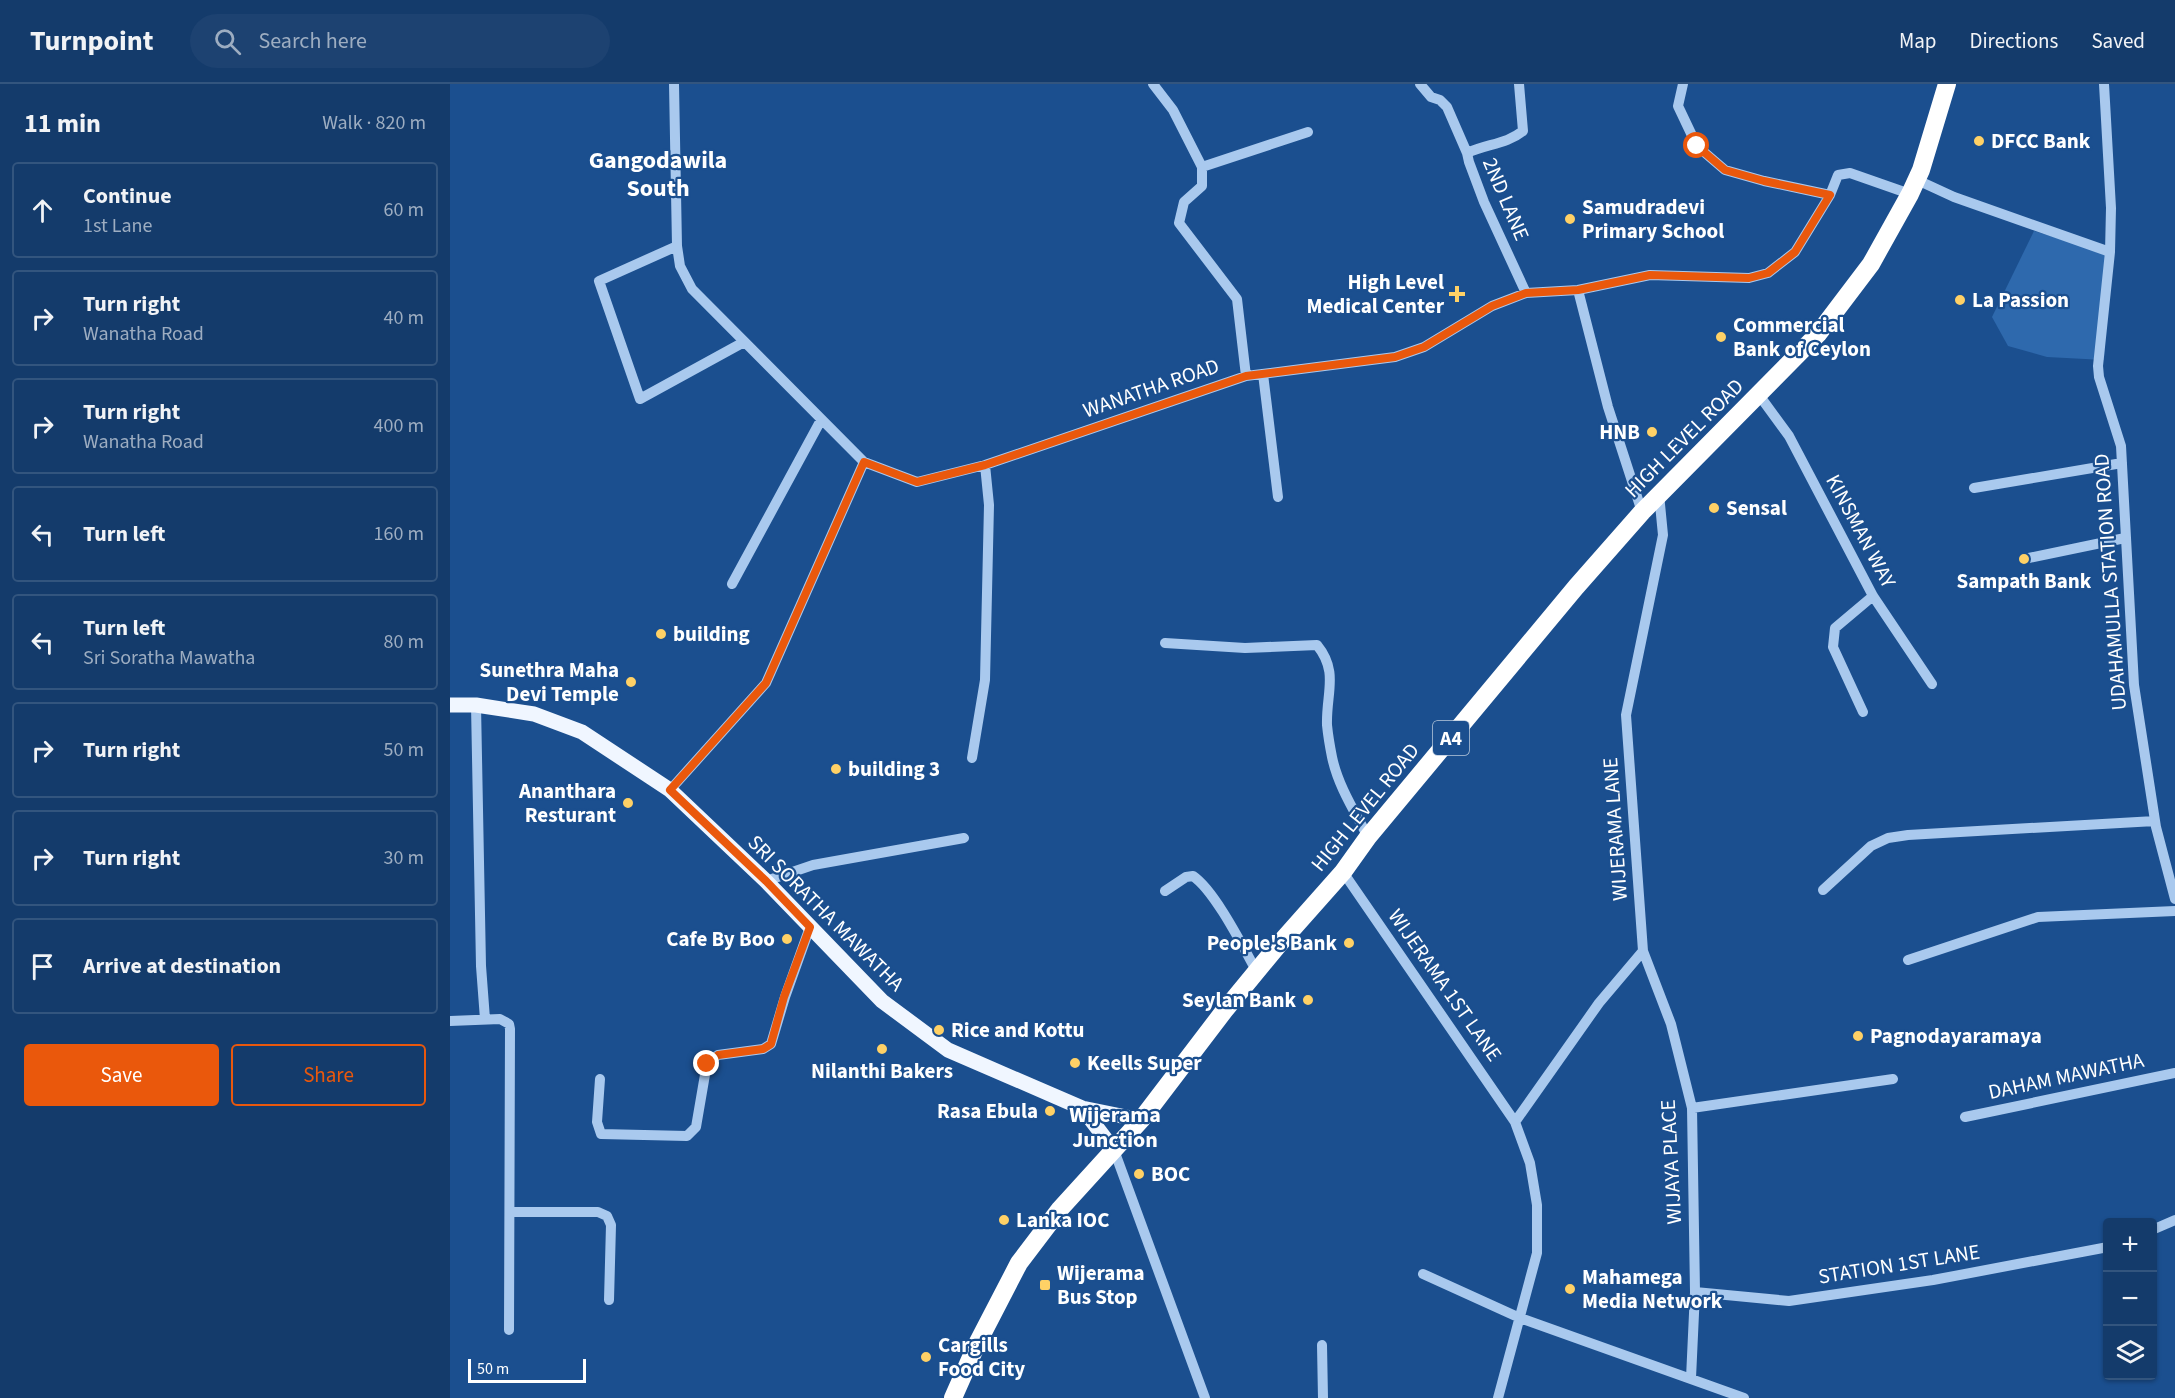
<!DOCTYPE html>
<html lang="en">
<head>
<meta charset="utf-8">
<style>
  body { margin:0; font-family:"Source Sans 3",sans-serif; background:#1d4271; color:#f1f3f6 }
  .controls { position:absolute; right:18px; bottom:18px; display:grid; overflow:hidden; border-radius:6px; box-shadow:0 2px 4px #0004 }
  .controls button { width:54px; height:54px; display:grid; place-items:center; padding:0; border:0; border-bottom:2px solid #33557e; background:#143b6b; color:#f1f3f6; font:30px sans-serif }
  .scale { position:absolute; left:18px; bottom:15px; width:118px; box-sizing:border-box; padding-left:6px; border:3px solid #fff; border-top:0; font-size:16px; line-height:21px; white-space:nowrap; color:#fff; -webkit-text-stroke:4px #1b4f8f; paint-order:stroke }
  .stop { position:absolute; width:18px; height:18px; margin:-14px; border:4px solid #ea580c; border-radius:50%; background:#fff }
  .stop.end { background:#ea580c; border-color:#fff; box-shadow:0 2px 6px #0008 }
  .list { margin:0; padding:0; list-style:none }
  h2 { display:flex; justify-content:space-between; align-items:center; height:78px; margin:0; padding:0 24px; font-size:26px }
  h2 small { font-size:20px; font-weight:400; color:#9dadc1 }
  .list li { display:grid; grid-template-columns:39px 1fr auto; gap:18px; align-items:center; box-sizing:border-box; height:96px; margin:0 12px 12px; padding:0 12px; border:2px solid #33557e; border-radius:6px }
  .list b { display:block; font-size:22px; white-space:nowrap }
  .list p { margin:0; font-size:20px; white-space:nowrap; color:#9dadc1 }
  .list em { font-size:20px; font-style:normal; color:#9dadc1 }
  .actions { display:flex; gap:12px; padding:18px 24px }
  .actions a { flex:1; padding:14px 0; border:2px solid #ea580c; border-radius:6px; text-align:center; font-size:21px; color:#ea580c }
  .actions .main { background:#ea580c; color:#fff }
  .icon { flex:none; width:33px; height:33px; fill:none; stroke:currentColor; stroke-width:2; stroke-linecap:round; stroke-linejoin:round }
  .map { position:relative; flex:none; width:1725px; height:1314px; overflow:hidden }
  header { display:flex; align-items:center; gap:36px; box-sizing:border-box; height:84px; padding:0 30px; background:#143b6b; border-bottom:2px solid #33557e }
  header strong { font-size:28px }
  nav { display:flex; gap:33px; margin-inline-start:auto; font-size:21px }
  .search { width:420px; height:54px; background:#1d4271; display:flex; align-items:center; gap:15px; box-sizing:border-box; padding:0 21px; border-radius:33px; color:#9dadc1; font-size:22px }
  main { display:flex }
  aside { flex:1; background:#143b6b }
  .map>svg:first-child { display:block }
</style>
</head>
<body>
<header>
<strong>Turnpoint</strong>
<div class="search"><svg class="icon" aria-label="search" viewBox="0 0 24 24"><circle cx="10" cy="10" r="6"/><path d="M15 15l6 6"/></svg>Search here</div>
<nav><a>Map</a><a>Directions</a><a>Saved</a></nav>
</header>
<main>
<aside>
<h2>11 min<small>Walk · 820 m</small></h2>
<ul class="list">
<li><svg class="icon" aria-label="ahead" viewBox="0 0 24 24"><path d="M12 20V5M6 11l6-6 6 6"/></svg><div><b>Continue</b><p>1st Lane</p></div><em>60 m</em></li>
<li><svg class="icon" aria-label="right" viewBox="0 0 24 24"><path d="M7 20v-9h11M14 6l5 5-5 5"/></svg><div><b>Turn right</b><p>Wanatha Road</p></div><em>40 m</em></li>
<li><svg class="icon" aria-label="right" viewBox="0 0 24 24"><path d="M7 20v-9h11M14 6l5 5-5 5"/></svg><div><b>Turn right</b><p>Wanatha Road</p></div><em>400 m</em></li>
<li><svg class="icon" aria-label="left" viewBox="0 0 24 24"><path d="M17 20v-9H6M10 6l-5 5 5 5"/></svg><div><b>Turn left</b></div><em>160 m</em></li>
<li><svg class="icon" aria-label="left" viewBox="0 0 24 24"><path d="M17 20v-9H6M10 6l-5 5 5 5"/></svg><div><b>Turn left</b><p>Sri Soratha Mawatha</p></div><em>80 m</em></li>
<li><svg class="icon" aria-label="right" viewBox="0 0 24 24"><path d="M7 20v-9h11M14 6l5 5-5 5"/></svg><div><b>Turn right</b></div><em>50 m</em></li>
<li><svg class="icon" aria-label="right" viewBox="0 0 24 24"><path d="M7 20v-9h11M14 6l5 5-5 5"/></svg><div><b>Turn right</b></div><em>30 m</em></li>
<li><svg class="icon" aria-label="arrive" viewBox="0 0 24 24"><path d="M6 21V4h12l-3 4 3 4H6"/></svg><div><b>Arrive at destination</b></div></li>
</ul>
<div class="actions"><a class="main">Save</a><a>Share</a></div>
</aside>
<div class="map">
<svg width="1725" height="1314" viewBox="0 0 1725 1314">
  <rect width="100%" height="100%" fill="#1b4f8f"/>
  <path fill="#2e69ad" d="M1584,147L1659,170L1654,276L1597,273L1558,262L1542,233Z"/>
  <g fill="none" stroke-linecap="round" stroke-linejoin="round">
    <path stroke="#a9c9ee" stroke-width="10" d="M224,0L227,162L230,182L242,205L414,378L467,398L535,381L796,292L945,273L974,263L1042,222L1076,209L1128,206L1200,191L1299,194L1318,189L1345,168L1380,111L1388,91L1400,89L1460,110
      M703,0L723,26L752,83V102L734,118L729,139L787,215L796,292
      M970,0L981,13L990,16L997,23L1017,69
      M1069,0L1073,47C1057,60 1036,60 1017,69L1019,78L1034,118L1076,209
      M1233,0L1228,22L1247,62L1275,86L1314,97L1380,111
      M1654,0L1661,124L1660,168L1648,282L1649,293L1671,362L1684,601L1706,743L1725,815
      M752,83L858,48
      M1465,95L1504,113L1660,168
      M227,162L149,197L190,315L294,258
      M1128,206L1158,323L1192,428
      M813,290L828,413
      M1309,311L1339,352L1423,512L1482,600
      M1524,404L1672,379
      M1209,410L1213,451L1176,631L1193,867L1221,940L1242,1024L1245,1208L1241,1294
      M1574,475L1675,454
      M282,500L371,336
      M715,559L795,564L867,561C889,588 876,609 877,641C878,651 880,663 882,673C888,702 905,728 918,753
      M26,621L31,882L35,935
      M1413,628L1383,563L1385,544L1423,512
      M522,674L535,596L539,421L535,381
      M220,706L316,599L414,378
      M893,788L1065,1038L1080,1079L1087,1121V1169L1048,1314
      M316,797L363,781L514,754
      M1373,806L1421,762L1438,754L1458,751L1705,737
      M715,807L736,793L743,792C765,807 793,863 807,888
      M1458,876L1588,833L1725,827
      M0,937L50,935L59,940L60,945L59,1246
      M150,995L147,1038L151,1050L237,1052L246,1043L257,979L268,971L313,965L321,960L335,913L360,843
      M1242,1024L1443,995
      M1515,1033L1725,989
      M1065,1038L1149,919L1193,867
      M664,1066L755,1314
      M60,1128H148L157,1132L161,1141L159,1216
      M1702,1146L1725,1136
      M973,1190L1070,1234L1294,1314
      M1245,1208L1339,1217L1483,1196L1658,1163
      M872,1261L873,1314"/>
    <path stroke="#f0f6ff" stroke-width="15" d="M0,621H26L84,630L132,648L220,706L316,797L432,917L498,966L632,1024L691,1036
      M632,1024L664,1066"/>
    <path stroke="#fff" stroke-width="18" d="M503,1314L526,1262L569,1179L610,1125L691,1036L774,927L830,859L893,788L918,753L1126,503L1192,428L1368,250L1421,180L1460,110L1471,86L1497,0"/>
  </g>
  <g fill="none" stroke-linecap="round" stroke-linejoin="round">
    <path stroke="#ea580c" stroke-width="8" d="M257,980L268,971L313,965L321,960L334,913L360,843L316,797L220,706L316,599L414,378L467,398L535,381L796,292L945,273L974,263L1042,222L1076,209L1128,206L1200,191L1299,194L1318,189L1345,168L1380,111L1314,97L1275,86L1247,62"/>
  </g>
  <g fill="#ffd166" stroke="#1b4f8f" stroke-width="2">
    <circle cx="1529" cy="57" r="6"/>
    <circle cx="1120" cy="135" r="6"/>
    <path d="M1004 201h6v6h6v6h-6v6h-6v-6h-6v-6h6z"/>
    <circle cx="1510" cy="216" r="6"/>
    <circle cx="1271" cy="253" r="6"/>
    <circle cx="1202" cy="348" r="6"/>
    <circle cx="1264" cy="424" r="6"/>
    <circle cx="1574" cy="475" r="6"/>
    <circle cx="211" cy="550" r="6"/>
    <circle cx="181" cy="598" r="6"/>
    <circle cx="386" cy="685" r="6"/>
    <circle cx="178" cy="719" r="6"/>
    <circle cx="337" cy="855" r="6"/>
    <circle cx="899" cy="859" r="6"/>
    <circle cx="858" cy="916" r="6"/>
    <circle cx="489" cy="946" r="6"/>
    <circle cx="1408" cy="952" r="6"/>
    <circle cx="432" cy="965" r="6"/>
    <circle cx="625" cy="979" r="6"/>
    <circle cx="600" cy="1027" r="6"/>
    <circle cx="689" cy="1090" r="6"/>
    <circle cx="554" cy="1136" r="6"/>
    <rect x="589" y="1195" width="12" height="12" rx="3"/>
    <circle cx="1120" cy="1205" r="6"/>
    <circle cx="476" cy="1273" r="6"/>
  </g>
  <g text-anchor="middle" stroke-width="4.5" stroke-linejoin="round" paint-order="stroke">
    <rect fill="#1b4f8f" stroke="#bbcadd" stroke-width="1.5" x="983" y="637" width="36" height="34" rx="4.5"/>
    <g font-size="20" font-weight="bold" fill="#fff">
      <text x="1001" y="661">A4</text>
    </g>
    <g font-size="21" font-weight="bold" fill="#fff" stroke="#1b4f8f" text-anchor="start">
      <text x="1541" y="64">DFCC Bank</text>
      <text x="1132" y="130">Samudradevi<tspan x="1132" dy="24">Primary School</tspan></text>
      <text x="994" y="205" text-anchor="end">High Level<tspan x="994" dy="24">Medical Center</tspan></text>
      <text x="1522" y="223">La Passion</text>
      <text x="1283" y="248">Commercial<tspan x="1283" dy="24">Bank of Ceylon</tspan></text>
      <text x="1190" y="355" text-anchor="end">HNB</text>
      <text x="1276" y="431">Sensal</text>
      <text x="1574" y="504" text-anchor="middle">Sampath Bank</text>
      <text x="223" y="557">building</text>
      <text x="169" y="593" text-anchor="end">Sunethra Maha<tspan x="169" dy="24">Devi Temple</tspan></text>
      <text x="398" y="692">building 3</text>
      <text x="166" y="714" text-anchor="end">Ananthara<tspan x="166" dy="24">Resturant</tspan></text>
      <text x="325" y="862" text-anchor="end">Cafe By Boo</text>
      <text x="887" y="866" text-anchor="end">People's Bank</text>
      <text x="846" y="923" text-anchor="end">Seylan Bank</text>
      <text x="501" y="953">Rice and Kottu</text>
      <text x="1420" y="959">Pagnodayaramaya</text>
      <text x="637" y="986">Keells Super</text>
      <text x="432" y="994" text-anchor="middle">Nilanthi Bakers</text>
      <text x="588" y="1034" text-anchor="end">Rasa Ebula</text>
      <text x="701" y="1097">BOC</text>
      <text x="566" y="1143">Lanka IOC</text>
      <text x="607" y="1196">Wijerama<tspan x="607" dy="24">Bus Stop</tspan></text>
      <text x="1132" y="1200">Mahamega<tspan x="1132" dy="24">Media Network</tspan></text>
      <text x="488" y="1268">Cargills<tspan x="488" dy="24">Food City</tspan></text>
    </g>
    <g font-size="21" fill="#fff" stroke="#1b4f8f">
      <text transform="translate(1056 115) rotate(67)" y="7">2ND LANE</text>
      <text transform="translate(701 304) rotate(-19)" y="7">WANATHA ROAD</text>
      <text transform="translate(1234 354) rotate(-45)" y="7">HIGH LEVEL ROAD</text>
      <text transform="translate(1411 447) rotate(62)" y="7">KINSMAN WAY</text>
      <text transform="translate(1660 498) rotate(-94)" y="7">UDAHAMULLA STATION ROAD</text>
      <text transform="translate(915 723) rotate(-51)" y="7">HIGH LEVEL ROAD</text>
      <text transform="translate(1165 745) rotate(-94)" y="7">WIJERAMA LANE</text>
      <text transform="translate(376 829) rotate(45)" y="7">SRI SORATHA MAWATHA</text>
      <text transform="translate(995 901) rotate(55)" y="7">WIJERAMA 1ST LANE</text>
      <text transform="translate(1616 992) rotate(-12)" y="7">DAHAM MAWATHA</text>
      <text transform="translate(1221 1078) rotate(-93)" y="7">WIJAYA PLACE</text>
      <text transform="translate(1449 1180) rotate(-9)" y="7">STATION 1ST LANE</text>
    </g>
    <g font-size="22" font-weight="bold" fill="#fff" stroke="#1b4f8f">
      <text x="665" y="1038">Wijerama<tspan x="665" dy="25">Junction</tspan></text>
    </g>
    <g font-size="24" font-weight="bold" fill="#fff" stroke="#1b4f8f">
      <text x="208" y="84">Gangodawila<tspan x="208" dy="28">South</tspan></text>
    </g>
  </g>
</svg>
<div class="controls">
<button>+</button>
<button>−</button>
<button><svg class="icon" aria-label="layers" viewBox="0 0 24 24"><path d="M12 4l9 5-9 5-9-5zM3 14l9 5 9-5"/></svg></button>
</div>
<div class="scale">50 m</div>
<div class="stop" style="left:1247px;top:62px"></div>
<div class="stop end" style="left:257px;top:980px"></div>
</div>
</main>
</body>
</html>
